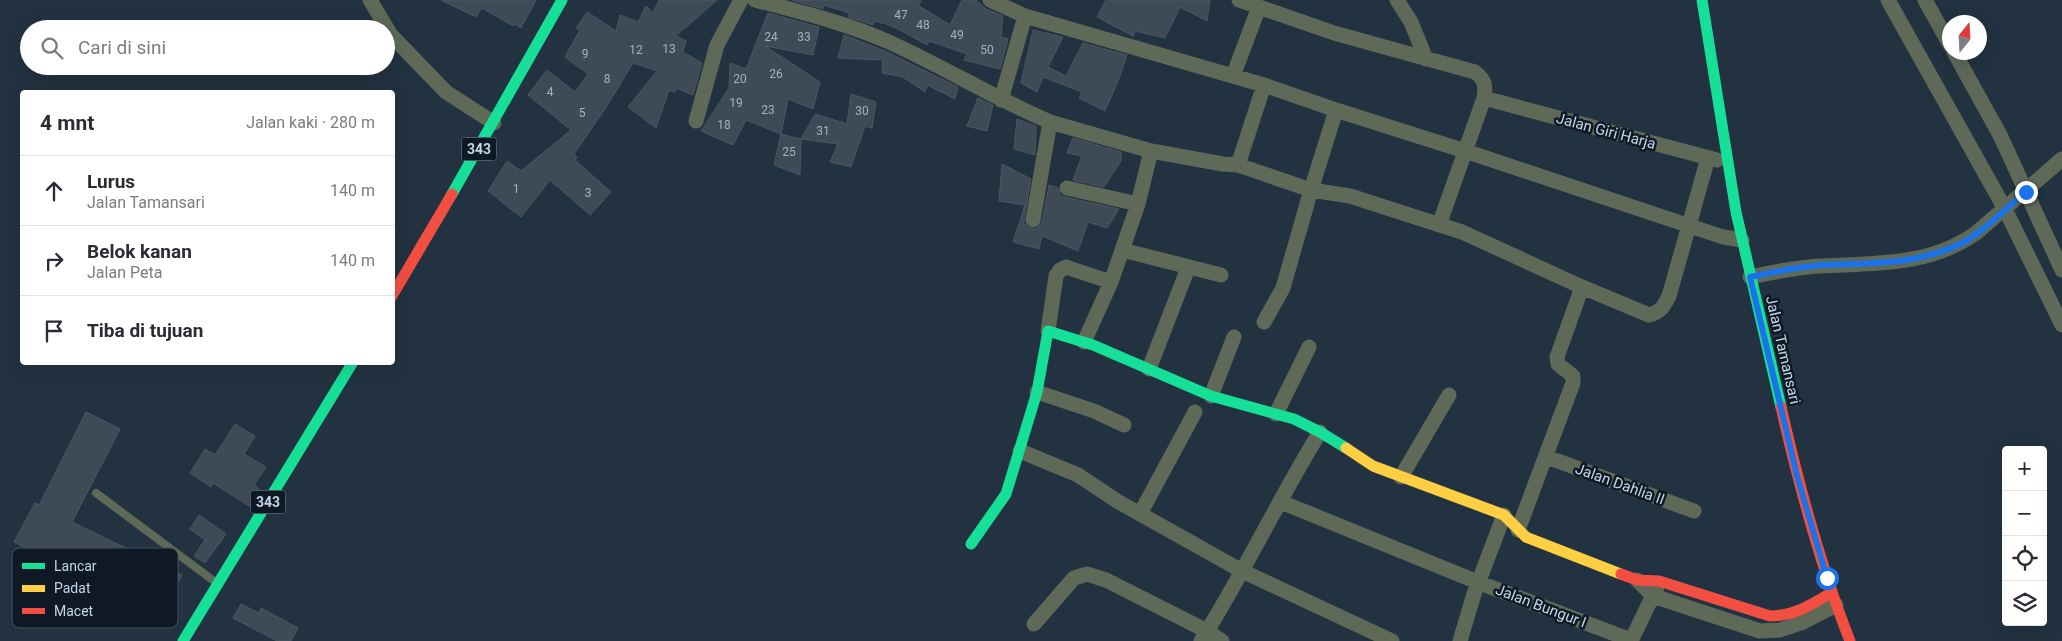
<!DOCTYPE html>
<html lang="id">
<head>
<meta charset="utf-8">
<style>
  body { margin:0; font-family:Roboto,sans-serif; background:#f7f7f7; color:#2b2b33 }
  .controls { position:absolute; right:15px; bottom:15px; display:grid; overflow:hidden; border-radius:5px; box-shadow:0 5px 20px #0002 }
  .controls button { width:45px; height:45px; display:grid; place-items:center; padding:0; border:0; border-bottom:1px solid #e1e1e2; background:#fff; color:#2b2b33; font:25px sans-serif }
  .compass { position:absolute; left:1942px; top:15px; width:45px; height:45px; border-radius:50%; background:#fff; box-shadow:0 5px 20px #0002; rotate:18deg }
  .stop { position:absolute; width:15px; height:15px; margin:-11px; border:4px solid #1a73e8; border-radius:50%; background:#fff }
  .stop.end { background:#1a73e8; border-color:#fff; box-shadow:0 1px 5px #0008 }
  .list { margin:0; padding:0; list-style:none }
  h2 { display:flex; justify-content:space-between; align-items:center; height:65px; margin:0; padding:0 20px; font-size:21px }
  h2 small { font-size:16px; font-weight:400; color:#7c7c81 }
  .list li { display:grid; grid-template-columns:32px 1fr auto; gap:15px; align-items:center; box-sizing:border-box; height:70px; padding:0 20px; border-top:1px solid #e1e1e2 }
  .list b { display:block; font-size:19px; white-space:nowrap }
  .list p { margin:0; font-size:16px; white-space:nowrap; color:#7c7c81 }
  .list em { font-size:16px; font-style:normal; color:#7c7c81 }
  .icon { flex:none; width:28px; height:28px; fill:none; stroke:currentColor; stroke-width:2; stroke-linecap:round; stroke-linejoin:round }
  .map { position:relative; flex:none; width:2062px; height:641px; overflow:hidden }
  .search { position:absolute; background:#fff; box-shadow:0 5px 20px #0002; left:20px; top:20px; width:375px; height:55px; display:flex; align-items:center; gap:12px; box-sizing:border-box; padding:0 18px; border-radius:28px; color:#7c7c81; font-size:19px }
  .panel { position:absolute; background:#fff; box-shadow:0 5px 20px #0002; left:20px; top:90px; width:375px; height:275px; border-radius:5px }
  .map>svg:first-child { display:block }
</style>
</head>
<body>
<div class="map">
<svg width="2062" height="641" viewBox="0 0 2062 641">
  <rect width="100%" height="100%" fill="#233240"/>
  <path fill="#3e4b56" stroke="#4a5763" d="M441,0H536L521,28L515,24L513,26L482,8L476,17Z
    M659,0H717L676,36L686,41L683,52L702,63L693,95L676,88L675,92L669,90L656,128L628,107L657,71L633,63L605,109L574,154L577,157L575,160L611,192L590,215L550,180L521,217L488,191L507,161L521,171L571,130L528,95L547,70L575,92L588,74L565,57L580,30L576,28L587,12L616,31L620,15L638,22L646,6L653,13Z
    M792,0H921L919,6L950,25L962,0H976L986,9L1003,16L1001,37L1008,39L1000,69L964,60L967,54L929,41L927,45L898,29L886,24L874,21L873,25L848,17L849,13L824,5L823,9Z
    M1106,0H1210L1207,21L1180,7L1165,38L1135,31L1133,36L1097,17Z
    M768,13L819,27L813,55L765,46L820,82L813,109L788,99L781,134L746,120L733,145L701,131L729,88L730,63L746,69Z
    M1033,30L1063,37L1048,67L1066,76L1083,43L1127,55L1120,76L1105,111L1079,98L1082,92L1043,77L1037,92L1021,83Z
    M844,35L885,51L958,87L955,99L927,85L925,92L903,77L882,73L883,60L838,58Z
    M851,94L876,102L872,128L865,126L851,167L830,162L838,144L801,139L815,114L847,124Z
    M978,98L993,105L987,131L967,126Z
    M1017,119L1036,126L1035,155L1014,149Z
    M781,134L801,139L800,175L774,165Z
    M1073,138L1121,152V161L1104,187L1073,180L1082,156L1067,153Z
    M1002,164L1031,179L1024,219V224L1031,229H1037L1042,222L1049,185L1058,188L1060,195L1065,197L1119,209L1107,228L1088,222L1078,251L1042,236L1039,249L1013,242L1025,205L999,201Z
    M86,412L120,429L72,522L182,575L164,612L52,557L50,560L14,542L35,503L39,505Z
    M235,424L255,436L244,454L266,467L254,485L259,489L249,506L213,483L211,487L190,473L205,449L215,455Z
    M199,515L226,534L205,563L194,556L205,540L190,529Z
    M241,604L259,613L261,608L298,628L291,641H277L233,618Z"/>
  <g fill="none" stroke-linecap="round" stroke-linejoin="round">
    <path stroke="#5e6958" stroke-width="8" d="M96,493L214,581"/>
    <path stroke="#5e6958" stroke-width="15" d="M370,0L391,35L446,92L494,123
      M755,0C801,12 846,23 889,42C944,67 994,98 1050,122
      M990,0L1025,16L1264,85L1336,110L1465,151L1723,237L1742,240
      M1239,0L1334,33L1475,72C1485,80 1486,85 1484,98L1439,225
      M1397,0L1411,22L1426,59
      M1888,0L2005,209L2062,325
      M1925,0L1950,45
      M1954,52L2000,135L2062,270
      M1233,76L1259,7
      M1484,98L1717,160
      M1001,100L1025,16
      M696,121L717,45L741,0
      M1238,165L1311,190L1350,196L1462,232L1582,287L1649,315C1661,312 1664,306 1669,296L1708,158
      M1067,188L1138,204
      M1033,220L1050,122L1151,151
      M1122,250L1221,275
      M1750,277C1773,272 1798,267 1822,266C1875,263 1930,266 1976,233L2062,159
      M1264,322L1283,288L1311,190L1336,110
      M1048,331L1056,276L1060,270L1066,267L1111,282L1138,204L1151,151L1223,164L1238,165L1264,85
      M1084,342L1111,282
      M1149,369L1188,268
      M1037,392L1094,411L1124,425
      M1211,396L1234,337
      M1276,414L1309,347
      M1020,451L1078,475L1117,501L1242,571L1392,641
      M1547,457L1694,511
      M1401,477L1449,395
      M1281,502L1480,583L1631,640
      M1141,512L1195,412
      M1518,530L1573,383V376L1558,364L1557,357L1582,287
      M1637,580L1653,596L1760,631L1780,630L1801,623L1836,605
      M1034,624L1074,578L1087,574L1106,580L1207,631L1222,641
      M1201,641C1244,573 1278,500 1320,432
      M1460,641L1474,594L1504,515
      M1631,641L1657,587"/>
    <path stroke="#16e098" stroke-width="11" d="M1702,0L1736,212L1781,407
      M452,194L562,0
      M971,544L1006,494L1037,392L1048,331L1093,345L1211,396L1294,419L1320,432L1346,448
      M183,641L353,362"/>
    <path stroke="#ffcf43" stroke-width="11" d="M1346,448L1373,466L1504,515L1526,537L1621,574"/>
    <path stroke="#f24e42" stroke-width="11" d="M392,296L452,194
      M1781,407C1799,486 1820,565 1850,641
      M1621,574L1637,580L1659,581L1770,616C1794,616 1811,605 1831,593"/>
  </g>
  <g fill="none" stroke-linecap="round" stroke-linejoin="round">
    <path stroke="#1a73e8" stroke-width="6" d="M1827,578L1797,476L1750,277C1773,272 1798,267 1822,265C1869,263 1916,265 1960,244C1981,234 2007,207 2026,192"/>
  </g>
  <g text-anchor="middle" stroke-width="5" stroke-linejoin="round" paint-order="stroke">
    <g font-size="12" fill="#a3b2c1">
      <text x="901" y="19">47</text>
      <text x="923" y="29">48</text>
      <text x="957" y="39">49</text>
      <text x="771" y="41">24</text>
      <text x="804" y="41">33</text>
      <text x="669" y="53">13</text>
      <text x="636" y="54">12</text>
      <text x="987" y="54">50</text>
      <text x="585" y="58">9</text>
      <text x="776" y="78">26</text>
      <text x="607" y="83">8</text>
      <text x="740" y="83">20</text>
      <text x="550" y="96">4</text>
      <text x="736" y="107">19</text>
      <text x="768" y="114">23</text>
      <text x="862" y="115">30</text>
      <text x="582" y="117">5</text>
      <text x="724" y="129">18</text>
      <text x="823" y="135">31</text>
      <text x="789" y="156">25</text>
      <text x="516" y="193">1</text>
      <text x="588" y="197">3</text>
    </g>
    <g fill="#0e1925" stroke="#8e9dab" stroke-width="1">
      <rect x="461.5" y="137.5" width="35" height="23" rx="4"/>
      <rect x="250.5" y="490.5" width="35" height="23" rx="4"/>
    </g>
    <g font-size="14" font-weight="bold" fill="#c5d5e5">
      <text x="479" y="154">343</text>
      <text x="268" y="507">343</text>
    </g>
    <g font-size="15" fill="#c5d5e5" stroke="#0e1925">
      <text transform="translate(1606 131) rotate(15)" y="5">Jalan Giri Harja</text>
      <text transform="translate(1783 350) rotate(77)" y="5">Jalan Tamansari</text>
      <text transform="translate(1620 484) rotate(20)" y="5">Jalan Dahlia II</text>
      <text transform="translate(1541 606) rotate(21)" y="5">Jalan Bungur I</text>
    </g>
  </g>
  <rect x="12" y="548" width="166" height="80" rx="8" fill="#0e1925" stroke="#45515f" stroke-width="1"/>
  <rect x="22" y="563" width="23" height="6" fill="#16e098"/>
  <rect x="22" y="585" width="23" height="7" fill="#ffcf43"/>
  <rect x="22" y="608" width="23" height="6" fill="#f24e42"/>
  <g font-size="14" fill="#c5d5e5">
    <text x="54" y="571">Lancar</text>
    <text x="54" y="593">Padat</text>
    <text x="54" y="616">Macet</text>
  </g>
</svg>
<div class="controls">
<button>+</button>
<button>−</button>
<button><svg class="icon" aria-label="locate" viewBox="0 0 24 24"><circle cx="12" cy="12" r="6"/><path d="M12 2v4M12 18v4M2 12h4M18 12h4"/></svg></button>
<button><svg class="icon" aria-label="layers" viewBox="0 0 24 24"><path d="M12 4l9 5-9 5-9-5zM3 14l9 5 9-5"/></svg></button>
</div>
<svg class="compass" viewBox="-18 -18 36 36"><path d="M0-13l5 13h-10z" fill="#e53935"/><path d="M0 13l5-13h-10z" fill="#7c7c81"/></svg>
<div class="stop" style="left:1827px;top:578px"></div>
<div class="stop end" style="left:2026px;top:192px"></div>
<div class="search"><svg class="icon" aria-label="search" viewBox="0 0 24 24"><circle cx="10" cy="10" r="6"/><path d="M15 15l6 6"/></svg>Cari di sini</div>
<section class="panel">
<h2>4 mnt<small>Jalan kaki · 280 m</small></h2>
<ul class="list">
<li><svg class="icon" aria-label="ahead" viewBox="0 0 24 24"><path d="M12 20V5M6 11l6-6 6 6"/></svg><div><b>Lurus</b><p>Jalan Tamansari</p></div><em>140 m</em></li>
<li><svg class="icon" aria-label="right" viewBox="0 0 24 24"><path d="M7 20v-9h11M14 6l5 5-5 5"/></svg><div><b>Belok kanan</b><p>Jalan Peta</p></div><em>140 m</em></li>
<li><svg class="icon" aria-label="arrive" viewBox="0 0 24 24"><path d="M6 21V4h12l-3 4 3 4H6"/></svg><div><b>Tiba di tujuan</b></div></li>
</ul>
</section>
</div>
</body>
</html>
